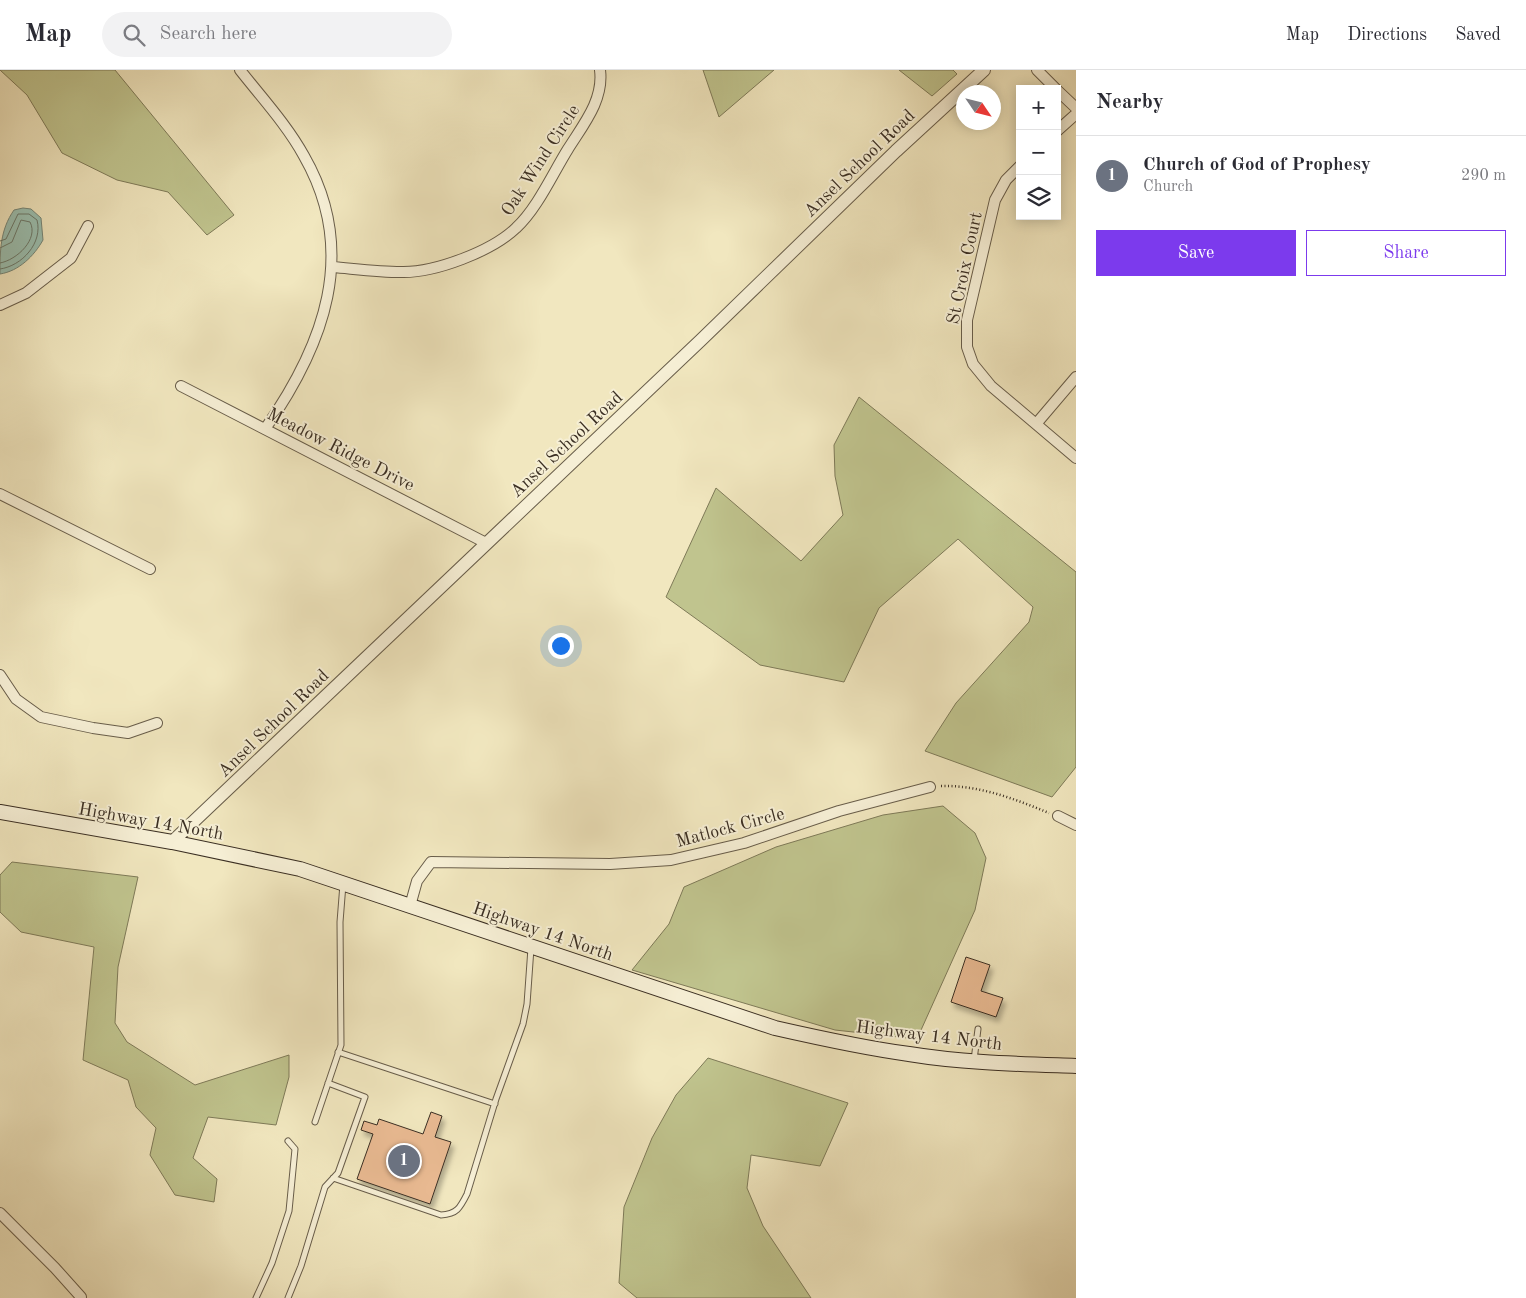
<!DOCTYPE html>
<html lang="en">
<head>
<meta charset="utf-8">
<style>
  body { margin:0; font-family:"Old Standard TT",serif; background:#f2f2f3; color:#2b2b33 }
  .controls { position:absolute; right:15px; top:15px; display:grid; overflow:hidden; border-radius:0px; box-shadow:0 2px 12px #0003 }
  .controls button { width:45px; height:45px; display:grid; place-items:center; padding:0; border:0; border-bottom:1px solid #e1e1e2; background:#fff; color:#2b2b33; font:25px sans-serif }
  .compass { position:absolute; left:956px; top:15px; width:45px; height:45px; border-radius:50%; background:#fff; box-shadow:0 2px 12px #0003; rotate:125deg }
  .you { position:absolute; left:560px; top:575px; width:18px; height:18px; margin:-12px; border:4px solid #fff; border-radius:50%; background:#1a73e8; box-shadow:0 0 0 8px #1a73e833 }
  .badge { display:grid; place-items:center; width:32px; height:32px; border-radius:50%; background:#7c3aed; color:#fff; font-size:16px; font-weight:700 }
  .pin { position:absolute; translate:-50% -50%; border:2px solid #fff; box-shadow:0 1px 5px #0006 }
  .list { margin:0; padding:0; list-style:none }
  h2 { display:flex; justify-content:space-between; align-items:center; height:65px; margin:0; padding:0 20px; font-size:21px }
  h2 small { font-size:16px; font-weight:400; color:#7c7c81 }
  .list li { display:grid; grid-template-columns:32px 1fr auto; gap:15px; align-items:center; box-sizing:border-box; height:80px; padding:0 20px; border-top:1px solid #e1e1e2 }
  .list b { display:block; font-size:19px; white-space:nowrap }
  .list p { margin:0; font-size:16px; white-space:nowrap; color:#7c7c81 }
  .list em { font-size:16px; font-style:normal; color:#7c7c81 }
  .actions { display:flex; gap:10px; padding:15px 20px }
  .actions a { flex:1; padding:11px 0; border:1px solid #7c3aed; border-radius:0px; text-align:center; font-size:18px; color:#7c3aed }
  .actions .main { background:#7c3aed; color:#fff }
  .icon { flex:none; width:28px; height:28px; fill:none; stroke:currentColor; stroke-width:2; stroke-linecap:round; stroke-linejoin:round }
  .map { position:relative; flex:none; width:1076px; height:1228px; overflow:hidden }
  header { display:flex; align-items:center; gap:30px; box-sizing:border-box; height:70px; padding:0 25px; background:#fff; border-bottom:1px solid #e1e1e2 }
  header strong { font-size:24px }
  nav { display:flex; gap:28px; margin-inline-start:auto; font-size:18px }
  .search { width:350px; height:45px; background:#f2f2f3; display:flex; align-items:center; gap:12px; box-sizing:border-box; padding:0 18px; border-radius:28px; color:#7c7c81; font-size:19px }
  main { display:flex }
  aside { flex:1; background:#fff }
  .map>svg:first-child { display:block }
</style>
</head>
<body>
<header>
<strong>Map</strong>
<div class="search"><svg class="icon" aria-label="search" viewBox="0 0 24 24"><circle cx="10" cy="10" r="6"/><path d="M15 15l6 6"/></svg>Search here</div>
<nav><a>Map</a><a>Directions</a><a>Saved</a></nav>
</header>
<main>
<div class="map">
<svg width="1076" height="1228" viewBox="0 0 1076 1228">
  <defs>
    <filter id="shadow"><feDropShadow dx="3" dy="5" stdDeviation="2.5" flood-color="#0004"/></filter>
  </defs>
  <rect width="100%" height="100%" fill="#f1e7bf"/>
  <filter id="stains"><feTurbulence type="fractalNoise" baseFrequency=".004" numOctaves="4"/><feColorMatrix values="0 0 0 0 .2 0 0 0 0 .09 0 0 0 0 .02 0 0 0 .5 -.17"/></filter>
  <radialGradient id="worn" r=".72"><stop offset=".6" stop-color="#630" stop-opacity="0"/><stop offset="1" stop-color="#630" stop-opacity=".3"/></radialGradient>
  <path fill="#c0c48e" stroke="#7e7a58" d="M0,0H115L234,145L207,165L168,122L117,110L62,83L27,25Z
    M703,0H774L719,47Z
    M899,0H953L957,4L932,26Z
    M859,327L1076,502V697L1052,727L925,681L956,633L1029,552L1033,537L958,469L879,538L844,612L760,595L666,527L716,418L801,491L843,445L835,406L834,375Z
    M943,736L975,763L986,788L975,840L917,969L835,960L632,900L669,854L684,817L776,777L883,745Z
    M12,792L138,807L118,897L115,953L127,972L195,1015L289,985V1007L276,1055L208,1047L193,1088L217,1109L214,1132L175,1125L150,1085L156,1058L136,1037L128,1010L83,990L94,877L21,862L0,842V805Z
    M708,988L848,1033L820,1096L751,1085L747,1118L763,1156L811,1228H637L619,1213L624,1137L652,1068L676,1025Z"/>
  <path fill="#9bc0b1" stroke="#758678" d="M23,138L31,139L41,148L43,170C34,186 19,201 0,204C0,181 0,160 14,140Z"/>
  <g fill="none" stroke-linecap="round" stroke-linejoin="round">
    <path stroke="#6b786a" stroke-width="1" d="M0,171L6,169L18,144H29L37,150C43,173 22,196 0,199
      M0,178L12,172L21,150L30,152C39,169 17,190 0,193"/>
  </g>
  <path fill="#e8b991" stroke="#3b2f23" filter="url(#shadow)" d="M966,887L990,895L981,921L1003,928L996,947L951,932Z
    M431,1042L442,1046L435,1067L451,1072L430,1134L357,1109L373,1064L361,1060L364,1051L377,1055L379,1049L423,1064Z"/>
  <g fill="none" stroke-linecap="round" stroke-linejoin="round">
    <g stroke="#685d4a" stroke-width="7">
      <path id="service" d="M338,982L495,1034
        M974,990L978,959
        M315,1052L341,975L340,852L343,814
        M333,1108L441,1145C457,1144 460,1138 467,1124L496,1029L523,954L527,934L531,878
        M256,1228L272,1193L289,1141L295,1079L288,1071
        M288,1228L301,1196L325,1117L338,1103L365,1027L328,1013"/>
    </g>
    <g stroke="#685d4a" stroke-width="12">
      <path id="minor" d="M240,0C262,28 287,55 304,86C359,182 324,275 265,359
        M1037,0L1056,19
        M1057,20L1076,38
        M1057,61L1076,44
        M1020,96L1006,110L995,130L967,250V277L973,294L991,316L1076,388
        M333,197C356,199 379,202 401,202C435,203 492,181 516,158C537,139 553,103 568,79C583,55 604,30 600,0
        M0,235L26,223L71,188L88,156
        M181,316L486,473
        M1036,354L1076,307
        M0,424L150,499
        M0,605L16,629L41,647L93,658L128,663L157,653
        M1058,746L1076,755
        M410,836L417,811L431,792L610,794L671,790L744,773L839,741L930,717
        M0,1143L55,1198L81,1227"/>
    </g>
    <g stroke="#685d4a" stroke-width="14">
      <path id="tertiary" d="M172,772L701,270L896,81L984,0"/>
    </g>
    <g stroke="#3b2f23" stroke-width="16">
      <path id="secondary" d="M0,742L172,772L300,799L775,958C819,968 864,978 909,984C964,993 1020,994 1076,996"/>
    </g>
    <path stroke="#3b2f23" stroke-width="2.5" stroke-dasharray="1 2.5" stroke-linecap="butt" d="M941,716C979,715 1015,729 1049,743"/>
    <use href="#service" stroke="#f6efd5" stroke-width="5"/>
    <use href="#minor" stroke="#f6efd5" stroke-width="10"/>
    <use href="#tertiary" stroke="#f6efd5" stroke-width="12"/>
    <use href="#secondary" stroke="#f6efd5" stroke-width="14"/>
  </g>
  <g text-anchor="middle" stroke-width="4" stroke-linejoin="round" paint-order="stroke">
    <g font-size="18" fill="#3b2f23" stroke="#f6efd5">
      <text transform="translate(540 90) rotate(-57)" y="6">Oak Wind Circle</text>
      <text transform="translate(859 93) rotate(-44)" y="6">Ansel School Road</text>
      <text transform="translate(964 198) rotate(-78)" y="6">St Croix Court</text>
      <text transform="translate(566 374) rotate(-43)" y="6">Ansel School Road</text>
      <text transform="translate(341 379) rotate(27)" y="6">Meadow Ridge Drive</text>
      <text transform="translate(273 653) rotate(-44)" y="6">Ansel School Road</text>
      <text transform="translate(151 751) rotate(10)" y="6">Highway 14 North</text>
      <text transform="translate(730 757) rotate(-15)" y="6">Matlock Circle</text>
      <text transform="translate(543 861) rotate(19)" y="6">Highway 14 North</text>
      <text transform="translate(929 965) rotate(7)" y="6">Highway 14 North</text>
    </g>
  </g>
  <rect width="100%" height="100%" filter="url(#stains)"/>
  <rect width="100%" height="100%" fill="url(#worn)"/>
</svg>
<div class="controls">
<button>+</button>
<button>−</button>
<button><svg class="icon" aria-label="layers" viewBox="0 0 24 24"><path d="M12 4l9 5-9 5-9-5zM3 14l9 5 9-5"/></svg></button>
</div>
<svg class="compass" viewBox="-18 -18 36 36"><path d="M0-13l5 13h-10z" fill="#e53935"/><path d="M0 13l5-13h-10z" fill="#7c7c81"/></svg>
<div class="you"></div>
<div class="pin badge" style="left:404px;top:1091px;background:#6b7280">1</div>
</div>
<aside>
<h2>Nearby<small></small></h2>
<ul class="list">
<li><span class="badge" style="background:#6b7280">1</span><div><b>Church of God of Prophesy</b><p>Church</p></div><em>290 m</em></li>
</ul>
<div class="actions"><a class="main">Save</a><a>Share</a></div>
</aside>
</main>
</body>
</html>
